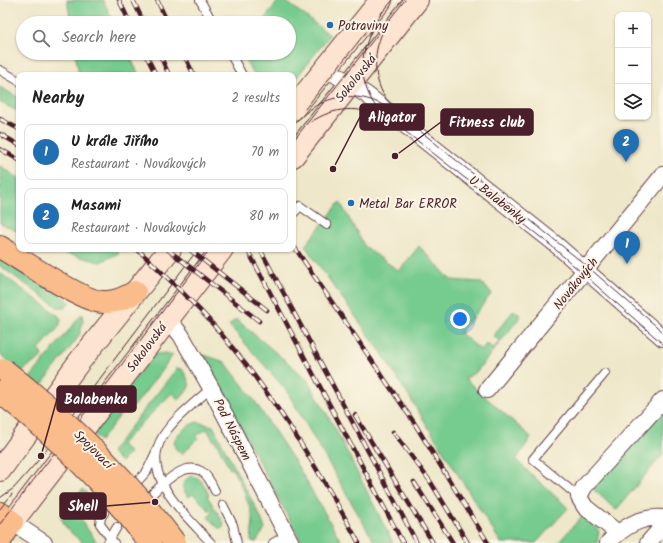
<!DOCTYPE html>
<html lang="en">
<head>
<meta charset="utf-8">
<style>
  body { margin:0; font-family:Kalam,sans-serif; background:#f6f6f6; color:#222 }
  .controls { position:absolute; right:12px; top:12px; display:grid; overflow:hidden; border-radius:8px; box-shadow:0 1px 3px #0004 }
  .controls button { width:36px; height:36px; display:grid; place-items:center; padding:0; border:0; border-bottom:1px solid #e0e0e0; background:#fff; color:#222; font:20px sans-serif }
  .you { position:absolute; left:460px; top:319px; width:14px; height:14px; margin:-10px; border:3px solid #fff; border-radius:50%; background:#1a73e8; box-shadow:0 0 0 6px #1a73e833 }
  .badge { display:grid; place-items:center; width:26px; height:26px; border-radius:50%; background:#1f6fb2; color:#fff; font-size:13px; font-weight:700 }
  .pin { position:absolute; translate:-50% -33px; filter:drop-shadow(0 1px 2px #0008) }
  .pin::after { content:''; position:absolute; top:21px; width:14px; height:12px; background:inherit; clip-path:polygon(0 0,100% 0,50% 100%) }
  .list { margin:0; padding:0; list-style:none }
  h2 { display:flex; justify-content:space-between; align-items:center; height:52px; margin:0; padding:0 16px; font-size:17px }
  h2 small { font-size:13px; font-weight:400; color:#767676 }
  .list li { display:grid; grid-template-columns:26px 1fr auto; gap:12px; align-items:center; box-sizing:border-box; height:56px; margin:0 8px 8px; padding:0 8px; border:1px solid #e0e0e0; border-radius:8px }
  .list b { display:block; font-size:15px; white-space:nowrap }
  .list p { margin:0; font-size:13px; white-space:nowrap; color:#767676 }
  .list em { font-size:13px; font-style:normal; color:#767676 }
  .icon { flex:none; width:22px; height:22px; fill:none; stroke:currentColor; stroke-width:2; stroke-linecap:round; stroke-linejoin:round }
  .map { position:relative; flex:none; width:663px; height:543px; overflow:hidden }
  .search { position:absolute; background:#fff; box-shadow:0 1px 3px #0004; left:16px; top:16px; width:280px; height:44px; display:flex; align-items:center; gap:10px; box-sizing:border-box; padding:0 14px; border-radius:22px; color:#767676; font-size:15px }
  .panel { position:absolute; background:#fff; box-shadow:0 1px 3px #0004; left:16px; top:72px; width:280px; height:180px; border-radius:8px }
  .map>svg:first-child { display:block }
</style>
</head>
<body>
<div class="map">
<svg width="663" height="543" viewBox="0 0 663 543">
  <rect width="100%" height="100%" fill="#fcf5e5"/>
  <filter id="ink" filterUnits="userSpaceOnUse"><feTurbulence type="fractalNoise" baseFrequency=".025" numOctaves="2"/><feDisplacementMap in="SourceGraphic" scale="8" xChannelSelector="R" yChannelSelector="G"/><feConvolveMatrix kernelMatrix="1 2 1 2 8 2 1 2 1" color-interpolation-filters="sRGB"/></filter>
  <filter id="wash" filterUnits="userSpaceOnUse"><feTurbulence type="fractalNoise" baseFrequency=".012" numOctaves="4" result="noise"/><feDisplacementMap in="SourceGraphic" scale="16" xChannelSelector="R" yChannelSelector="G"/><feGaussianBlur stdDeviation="0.9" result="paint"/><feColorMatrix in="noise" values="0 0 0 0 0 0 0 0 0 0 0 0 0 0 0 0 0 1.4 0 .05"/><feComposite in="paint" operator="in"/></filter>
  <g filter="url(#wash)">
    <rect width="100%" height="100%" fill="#eee7c9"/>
    <path fill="#76cb8e" stroke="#60755c" d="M67,0H103L114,23H71Z
      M279,0H284L330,35L293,82V75H254L241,53H289V23H261Z
      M75,53H128L139,75H79Z
      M0,87L19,98V112L0,102Z
      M0,166L19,178V232L0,223Z
      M340,202L365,247L399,271L419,246L451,280L480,282L492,293L460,333L481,350L487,343L493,349L500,341L493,336L514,310L521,316L477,371L465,379L531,437L516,460L568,508L536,543H501L381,352L305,246Z
      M55,249H115L119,253L100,262L64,253Z
      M0,256L70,302L65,308H59L0,266Z
      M0,273L59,316L61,320L59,327L39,349L42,356C36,364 28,364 22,372L0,354Z
      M82,314L83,322L79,336L41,386L30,378Z
      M236,319L306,378L335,428L393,543H375L286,390L229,325Z
      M166,353L173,355L136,404L132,407L128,405L100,441L91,431L155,354Z
      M204,355L225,362L254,400L297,465L342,543H302L226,400Z
      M177,368L182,369C192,385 192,386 179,400L172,393L121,444L130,453L121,462L111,452Z
      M663,409V454L616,510L592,488Z
      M197,422L213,426L261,518L265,529L256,542L251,541L253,519L250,507L244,494L245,493L232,468L230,469L215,440L214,441L207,429L197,435L198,438L182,454C162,443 185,426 197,422Z
      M193,476C202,478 205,487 209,495L207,496L224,523L223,528H218L208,517L212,513L193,494L189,497L184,491C180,483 186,478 193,476Z
      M83,489L87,493C71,518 85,523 97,543H83L67,529L60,516Z
      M584,514L599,531L597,543H558Z"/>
  </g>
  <g filter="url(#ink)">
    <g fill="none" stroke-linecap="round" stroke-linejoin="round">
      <g stroke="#633d43" stroke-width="10">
        <path id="service" d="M200,0L213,23
          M230,53L242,75
          M0,70L19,81
          M293,214L300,206L327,225
          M137,482L147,471L156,452
          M150,496C162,485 183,461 201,471C208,475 212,484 215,491
          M579,497L533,459L605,373
          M223,505L233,525L237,543
          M104,513L101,517L100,524L114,543
          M108,542L117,527
          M211,543C187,516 138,475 163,436C175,417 195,403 211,388
          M273,543L287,535"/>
      </g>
      <g stroke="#633d43" stroke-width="18">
        <path id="minor" d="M327,69L367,95L553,242L663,338
          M168,319L181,335L211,388L291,543
          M487,390L663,175
          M12,522L44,543
          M618,533L585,507L579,497L584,487L663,400
          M608,543C623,527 640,516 663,518
          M648,543L663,526"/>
      </g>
      <g stroke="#633d43" stroke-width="24">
        <path id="secondary" d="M293,109L381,0
          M293,156L417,0
          M0,470L79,362L170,249
          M12,522L222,249"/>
      </g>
      <g stroke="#633d43" stroke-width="24">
        <path id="primary" d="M0,247C21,259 82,302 103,302C115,303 125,298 135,292
          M0,513L12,522L0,541"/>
      </g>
      <use href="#service" stroke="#fff" stroke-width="8"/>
      <use href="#minor" stroke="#fff" stroke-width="16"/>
      <use href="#secondary" stroke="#fde4d0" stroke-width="22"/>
      <use href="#primary" stroke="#f9bc8a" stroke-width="22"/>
      <path stroke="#4a1f2b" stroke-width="1" d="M383,11C361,44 353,75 378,110L548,243L663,344
        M380,15L393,0
        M383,31C371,56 373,86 392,106
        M305,109L366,32
        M311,122C333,107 360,105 384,118
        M293,125C326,88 365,89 403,117L588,267L663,332
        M293,141L405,0
        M0,498L14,488L36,463L198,249
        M0,509L12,494
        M0,524L210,249"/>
      <g stroke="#4a1f2b" stroke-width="4.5">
        <path id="rail" d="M119,0L130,23
          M133,0L144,23
          M157,0L168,23
          M145,53L156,75
          M159,53L169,75
          M183,53L194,75
          M0,119L19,129
          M0,134L19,145
          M0,149L19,160
          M293,245L413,421L488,543
          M137,249C162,272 187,296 210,321C270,389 316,465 359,543
          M167,249L259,321
          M189,249L267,310
          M247,249L403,543
          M260,249L417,543
          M355,415L433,543
          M393,432L430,481L468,543
          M414,482L453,543"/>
      </g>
      <use href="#rail" stroke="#fcf5e5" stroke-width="3" stroke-dasharray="9" stroke-linecap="butt"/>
      <g stroke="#633d43" stroke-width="24" stroke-linecap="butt">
        <path id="primary-bridge" d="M4,370C69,421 126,478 175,543
          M0,392C56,436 107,486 150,543"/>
      </g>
      <use href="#primary-bridge" stroke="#f9bc8a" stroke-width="22"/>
    </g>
  </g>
  <g fill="#1f6fb2" stroke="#fcf5e5" stroke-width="1.5">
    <circle cx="330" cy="25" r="4"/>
    <circle cx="351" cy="203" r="4"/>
  </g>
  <g text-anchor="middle" stroke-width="4" stroke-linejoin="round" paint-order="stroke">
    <g font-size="13" fill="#4a1f2b" stroke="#fcf5e5" text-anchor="start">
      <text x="338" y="30">Potraviny</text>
      <text x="359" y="208">Metal Bar ERROR</text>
    </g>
    <g font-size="13" fill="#4a1f2b" stroke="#fcf5e5">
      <text transform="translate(355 78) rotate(-51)" y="5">Sokolovská</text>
      <text transform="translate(498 199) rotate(38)" y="5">U Balabenky</text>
      <text transform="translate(575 283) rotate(-51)" y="5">Novákových</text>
      <text transform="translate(146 347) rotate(-53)" y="5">Sokolovská</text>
      <text transform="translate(233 429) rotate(63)" y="5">Pod Náspem</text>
      <text transform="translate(94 449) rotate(45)" y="5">Spojovací</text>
    </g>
  </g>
  <path fill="none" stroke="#4a1f2b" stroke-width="1.5" d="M333 169L360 117M395 156L441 122M41 456L57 399M155 502L106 506"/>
  <g fill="#4a1f2b" stroke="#fcf5e5" stroke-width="1.5">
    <circle cx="333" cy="169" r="4"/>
    <circle cx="395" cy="156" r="4"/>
    <circle cx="41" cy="456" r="4"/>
    <circle cx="155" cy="502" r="4"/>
  </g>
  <g fill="#4a1f2b" stroke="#4a1f2b" stroke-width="1.5">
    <rect x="360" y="104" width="64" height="26" rx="4"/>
    <rect x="441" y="109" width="92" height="26" rx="4"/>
    <rect x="57" y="386" width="79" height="26" rx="4"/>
    <rect x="60" y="493" width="46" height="26" rx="4"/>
  </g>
  <g font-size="14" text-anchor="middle" font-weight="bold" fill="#fff">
    <text x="392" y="122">Aligator</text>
    <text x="487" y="127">Fitness club</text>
    <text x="96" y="404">Balabenka</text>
    <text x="83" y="511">Shell</text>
  </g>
</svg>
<div class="controls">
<button>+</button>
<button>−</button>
<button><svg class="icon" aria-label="layers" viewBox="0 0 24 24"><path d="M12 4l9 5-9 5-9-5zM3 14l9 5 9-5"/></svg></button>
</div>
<div class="you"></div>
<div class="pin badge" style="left:627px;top:264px">1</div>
<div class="pin badge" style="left:626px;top:162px">2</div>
<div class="search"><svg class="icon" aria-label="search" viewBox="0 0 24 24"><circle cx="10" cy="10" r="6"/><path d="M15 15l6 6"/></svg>Search here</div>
<section class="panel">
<h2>Nearby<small>2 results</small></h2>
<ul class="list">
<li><span class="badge">1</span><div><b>U krále Jiřího</b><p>Restaurant · Novákových</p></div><em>70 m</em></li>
<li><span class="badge">2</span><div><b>Masami</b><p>Restaurant · Novákových</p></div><em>80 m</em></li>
</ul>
</section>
</div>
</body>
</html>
